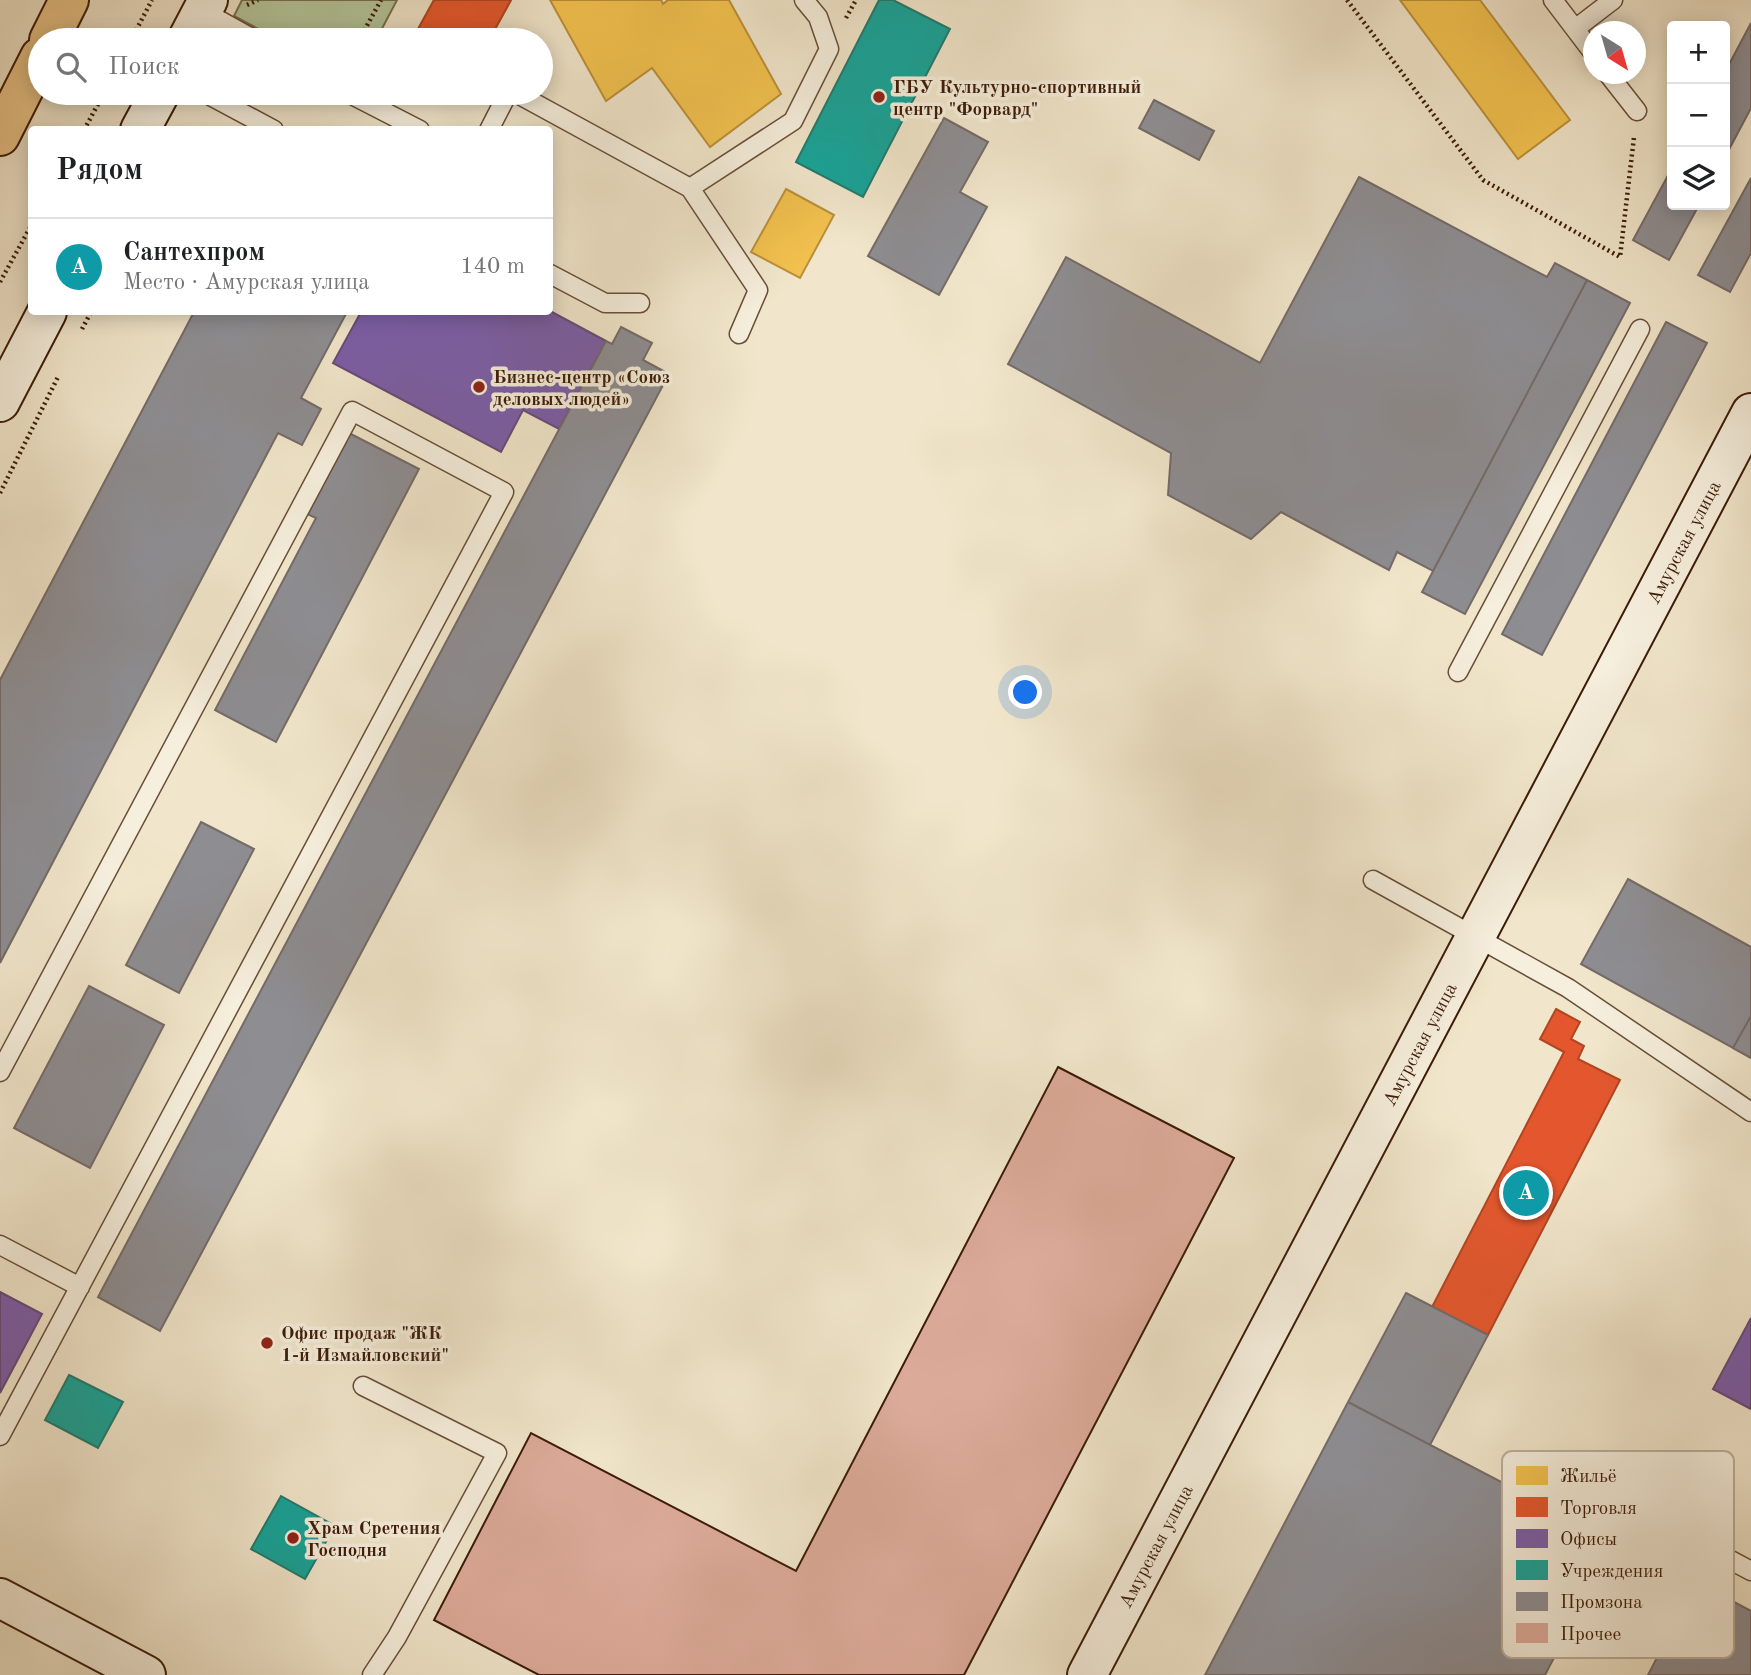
<!DOCTYPE html>
<html lang="ru">
<head>
<meta charset="utf-8">
<style>
  body { margin:0; font-family:"Old Standard TT",serif; background:#f6f6f6; color:#202124 }
  .controls { position:absolute; right:21px; top:21px; display:grid; overflow:hidden; border-radius:7px; box-shadow:0 4px 18px #0003 }
  .controls button { width:63px; height:63px; display:grid; place-items:center; padding:0; border:0; border-bottom:2px solid #e0e0e0; background:#fff; color:#202124; font:35px sans-serif }
  .compass { position:absolute; left:1583px; top:21px; width:63px; height:63px; border-radius:50%; background:#fff; box-shadow:0 4px 18px #0003; rotate:143deg }
  .you { position:absolute; left:1026px; top:693px; width:24px; height:24px; margin:-18px; border:5px solid #fff; border-radius:50%; background:#1a73e8; box-shadow:0 0 0 10px #1a73e833 }
  .badge { display:grid; place-items:center; width:46px; height:46px; border-radius:50%; background:#b45309; color:#fff; font-size:23px; font-weight:700 }
  .pin { position:absolute; translate:-50% -50%; border:4px solid #fff; box-shadow:0 2px 7px #0006 }
  .list { margin:0; padding:0; list-style:none }
  h2 { display:flex; justify-content:space-between; align-items:center; height:91px; margin:0; padding:0 28px; font-size:30px }
  h2 small { font-size:23px; font-weight:400; color:#757577 }
  .list li { display:grid; grid-template-columns:46px 1fr auto; gap:21px; align-items:center; box-sizing:border-box; height:98px; padding:0 28px; border-top:2px solid #e0e0e0 }
  .list b { display:block; font-size:26px; white-space:nowrap }
  .list p { margin:0; font-size:23px; white-space:nowrap; color:#757577 }
  .list em { font-size:23px; font-style:normal; color:#757577 }
  .icon { flex:none; width:38px; height:38px; fill:none; stroke:currentColor; stroke-width:2; stroke-linecap:round; stroke-linejoin:round }
  .map { position:relative; flex:none; width:1751px; height:1675px; overflow:hidden }
  .search { position:absolute; background:#fff; box-shadow:0 4px 18px #0003; left:28px; top:28px; width:525px; height:77px; display:flex; align-items:center; gap:18px; box-sizing:border-box; padding:0 24px; border-radius:38px; color:#757577; font-size:26px }
  .panel { position:absolute; background:#fff; box-shadow:0 4px 18px #0003; left:28px; top:126px; width:525px; height:189px; border-radius:7px }
  .map>svg:first-child { display:block }
</style>
</head>
<body>
<div class="map">
<svg width="1751" height="1675" viewBox="0 0 1751 1675">
  <rect width="100%" height="100%" fill="#f1e6cb"/>
  <filter id="stains"><feTurbulence type="fractalNoise" baseFrequency=".00286" numOctaves="4"/><feColorMatrix values="0 0 0 0 .2 0 0 0 0 .09 0 0 0 0 .02 0 0 0 .5 -.17"/></filter>
  <radialGradient id="worn" r=".72"><stop offset=".6" stop-color="#630" stop-opacity="0"/><stop offset="1" stop-color="#630" stop-opacity=".3"/></radialGradient>
  <path fill="#b4c69b" stroke="#787051" stroke-width="2" d="M242,0H397L376,40H279L234,16Z"/>
  <path fill="#f2c14e" stroke="#bb8f39" stroke-width="2" d="M434,0H511L489,40H412Z
    M550,0H661L663,4L668,0H729L781,94L710,147L652,68L606,101Z
    M550,0H661L663,4L668,0H729L781,94L710,147L652,68L606,101Z
    M1400,0H1480L1570,120L1518,159Z
    M435,93H460L454,103Z
    M786,189L834,215L800,278L751,252Z"/>
  <path fill="#e4572e" stroke="#b24522" stroke-width="2" d="M434,0H511L489,40H412Z
    M435,93H460L454,103Z
    M1556,1009L1580,1022L1571,1039L1584,1046L1578,1059L1620,1080L1488,1335L1432,1307L1564,1052L1540,1039Z"/>
  <path fill="#7b5ea7" stroke="#684a77" stroke-width="2" d="M550,311L606,341L559,429L523,410L501,452L333,363L361,312Z
    M0,1292L42,1314L0,1393Z
    M1751,1318V1409L1713,1389Z"/>
  <path fill="#17a398" stroke="#227a6c" stroke-width="2" d="M879,0H893L950,29L863,197L796,162Z
    M69,1375L123,1402L98,1448L45,1420Z
    M281,1496L335,1526L305,1579L251,1549Z"/>
  <path fill="#8d8d92" stroke="#756b68" stroke-width="2" d="M1751,23V108L1725,157V72Z
    M1154,100L1214,131L1199,160L1139,128Z
    M944,118L988,142L960,192L987,207L939,295L868,256Z
    M1672,168V205H1699L1669,260L1633,240Z
    M1359,177L1547,277L1555,263L1587,280L1433,571L1397,552L1389,570L1281,512L1251,539L1168,495L1171,453L1008,364L1066,257L1260,363Z
    M1751,178V253L1730,292L1698,275Z
    M1587,280L1630,303L1465,614L1422,592Z
    M194,312H347L301,398L321,409L302,445L278,433L0,963V680Z
    M1666,322L1707,343L1542,655L1502,634Z
    M621,327L652,343L643,360L669,374L160,1331L98,1297L606,341L612,344Z
    M347,432L419,469L276,742L215,710L316,518L305,513Z
    M201,822L254,849L179,993L126,965Z
    M1628,879L1751,947V1016L1733,1048L1581,964Z
    M89,986L164,1025L90,1168L14,1128Z
    M1751,1016V1058L1733,1048Z
    M1406,1293L1488,1335L1430,1445L1348,1402Z
    M1348,1402L1630,1549L1620,1568L1605,1560L1545,1675H1205Z
    M1668,1567L1751,1611V1675H1648L1675,1623L1647,1608Z"/>
  <path fill="#dcaa99" stroke="#3c1b07" stroke-width="2" d="M1058,1067L1234,1158L964,1675H539L434,1620L531,1433L796,1571Z"/>
  <g fill="none" stroke-linecap="round" stroke-linejoin="round">
    <g stroke="#694e38" stroke-width="21">
      <path id="lane" d="M1553,0L1575,29L1613,0
        M203,11L255,40
        M1575,29L1594,54
        M1608,74L1637,111
        M205,93L274,130
        M348,93L420,130
        M516,93L690,188L793,121L829,49L818,17L804,0
        M489,130L508,93
        M690,188L758,290L739,334
        M550,274L605,303H640
        M1458,672L1640,329
        M1373,880L1568,988L1751,1112
        M0,1072L352,411L504,492L0,1436
        M0,1245L80,1287
        M363,1386L497,1453L397,1637L372,1675
        M1560,1469L1751,1571"/>
    </g>
    <g stroke="#3c1b07" stroke-width="42">
      <path id="secondary" d="M187,40L208,0
        M140,130L160,93
        M0,402L47,312
        M0,1598L146,1675
        M1087,1675L1751,413"/>
    </g>
    <g stroke="#3c1b07" stroke-width="42">
      <path id="primary" d="M49,40L69,0
        M0,136L40,57"/>
    </g>
    <path stroke="#3c1b07" stroke-width="4.5" stroke-dasharray="2 3.5" stroke-linecap="butt" d="M1347,0L1483,180L1620,257L1634,137
      M247,5L258,0
      M846,18L856,0
      M131,40L152,0
      M359,40L381,0
      M84,130L104,93
      M0,282L32,224
      M82,329L91,312
      M0,493L59,375"/>
    <use href="#lane" stroke="#f6efdd" stroke-width="18"/>
    <use href="#secondary" stroke="#f6efdd" stroke-width="38"/>
    <use href="#primary" stroke="#e8c386" stroke-width="38"/>
  </g>
  <g fill="#8f2418" stroke="#f6efdd" stroke-width="2.5">
    <circle cx="879" cy="97" r="7"/>
    <circle cx="479" cy="387" r="7"/>
    <circle cx="267" cy="1343" r="7"/>
    <circle cx="293" cy="1538" r="7"/>
  </g>
  <g text-anchor="middle" stroke-width="7" stroke-linejoin="round" paint-order="stroke">
    <g font-size="19" font-weight="bold" fill="#3c1b07" stroke="#f6efdd" text-anchor="start">
      <text x="893" y="93">ГБУ Культурно-спортивный<tspan x="893" dy="22">центр "Форвард"</tspan></text>
      <text x="493" y="383">Бизнес-центр «Союз<tspan x="493" dy="22">деловых людей»</tspan></text>
      <text x="281" y="1339">Офис продаж "ЖК<tspan x="281" dy="22">1-й Измайловский"</tspan></text>
      <text x="307" y="1534">Храм Сретения<tspan x="307" dy="22">Господня</tspan></text>
    </g>
    <g font-size="19" fill="#3c1b07" stroke="#f6efdd">
      <text transform="translate(1683 542) rotate(-62)" y="7">Амурская улица</text>
      <text transform="translate(1419 1044) rotate(-62)" y="7">Амурская улица</text>
      <text transform="translate(1155 1546) rotate(-62)" y="7">Амурская улица</text>
    </g>
  </g>
  <rect x="1502" y="1451" width="232" height="207" rx="10" fill="#f6efdd" stroke="#beaf9d" stroke-width="2"/>
  <rect x="1516" y="1466" width="32" height="19" fill="#f2c14e"/>
  <rect x="1516" y="1497" width="32" height="20" fill="#e4572e"/>
  <rect x="1516" y="1529" width="32" height="19" fill="#7b5ea7"/>
  <rect x="1516" y="1560" width="32" height="20" fill="#17a398"/>
  <rect x="1516" y="1592" width="32" height="19" fill="#8d8d92"/>
  <rect x="1516" y="1623" width="32" height="20" fill="#dcaa99"/>
  <g font-size="19" fill="#3c1b07">
    <text x="1560" y="1482">Жильё</text>
    <text x="1560" y="1514">Торговля</text>
    <text x="1560" y="1545">Офисы</text>
    <text x="1560" y="1577">Учреждения</text>
    <text x="1560" y="1608">Промзона</text>
    <text x="1560" y="1640">Прочее</text>
  </g>
  <rect width="100%" height="100%" filter="url(#stains)"/>
  <rect width="100%" height="100%" fill="url(#worn)"/>
</svg>
<div class="controls">
<button>+</button>
<button>−</button>
<button><svg class="icon" aria-label="layers" viewBox="0 0 24 24"><path d="M12 4l9 5-9 5-9-5zM3 14l9 5 9-5"/></svg></button>
</div>
<svg class="compass" viewBox="-18 -18 36 36"><path d="M0-13l5 13h-10z" fill="#e53935"/><path d="M0 13l5-13h-10z" fill="#757577"/></svg>
<div class="you"></div>
<div class="pin badge" style="left:1526px;top:1193px;background:#0f9aa8">A</div>
<div class="search"><svg class="icon" aria-label="search" viewBox="0 0 24 24"><circle cx="10" cy="10" r="6"/><path d="M15 15l6 6"/></svg>Поиск</div>
<section class="panel">
<h2>Рядом<small></small></h2>
<ul class="list">
<li><span class="badge" style="background:#0f9aa8">A</span><div><b>Сантехпром</b><p>Место · Амурская улица</p></div><em>140 m</em></li>
</ul>
</section>
</div>
</body>
</html>
